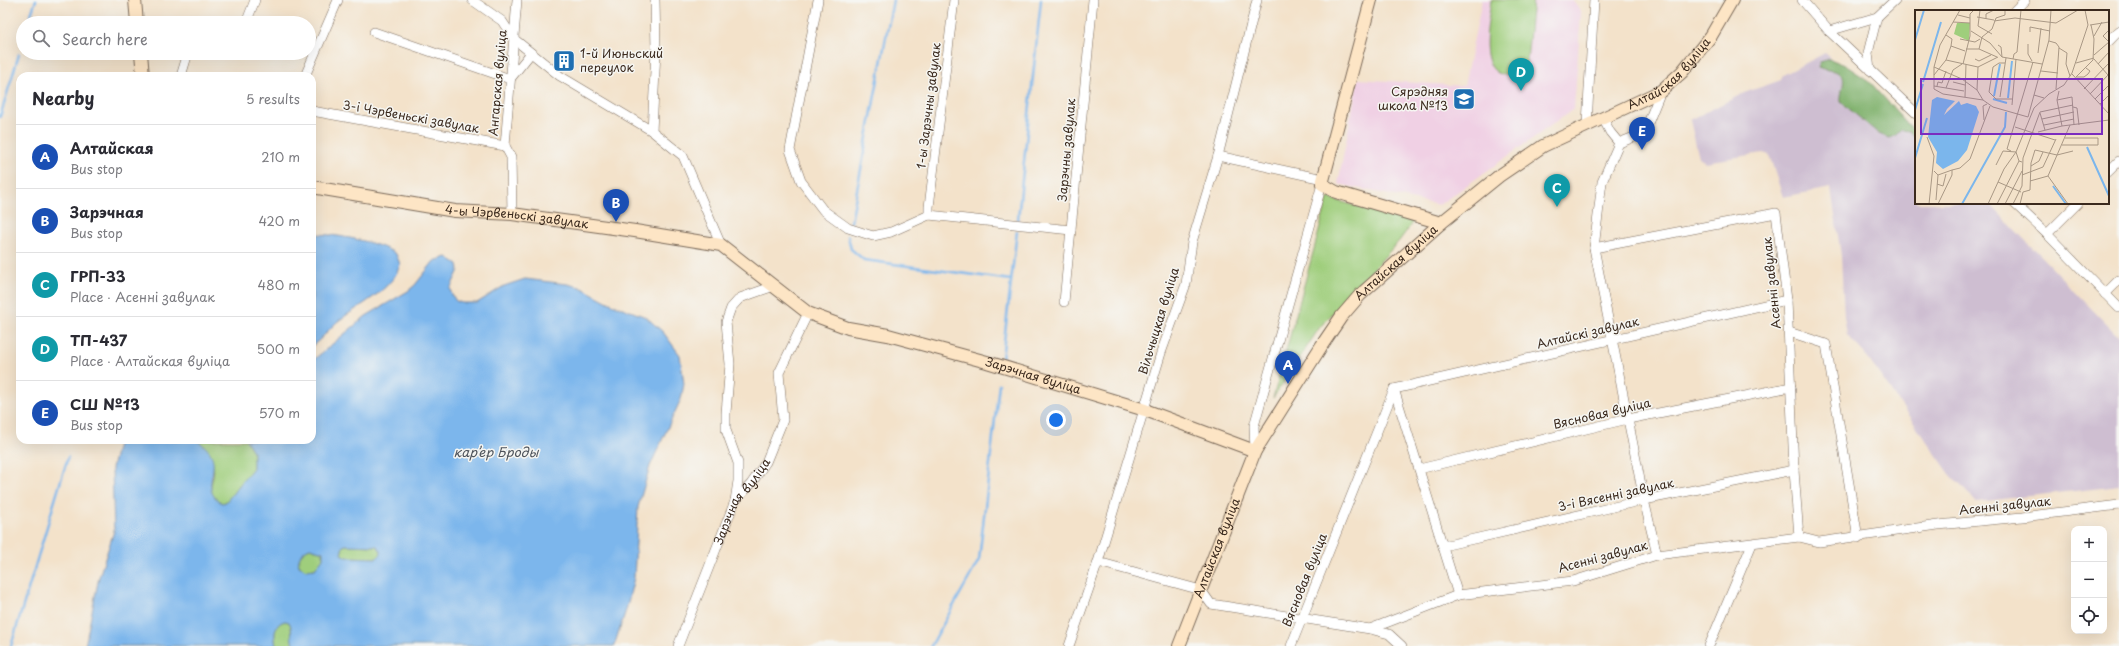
<!DOCTYPE html>
<html lang="en">
<head>
<meta charset="utf-8">
<style>
  body { margin:0; font-family:"Playpen Sans",sans-serif; background:#f2f2f3; color:#2b2b33 }
  .controls { position:absolute; right:12px; bottom:12px; display:grid; overflow:hidden; border-radius:8px; box-shadow:0 4px 16px #0002 }
  .controls button { width:36px; height:36px; display:grid; place-items:center; padding:0; border:0; border-bottom:1px solid #e1e1e2; background:#fff; color:#2b2b33; font:20px sans-serif }
  .you { position:absolute; left:1056px; top:420px; width:14px; height:14px; margin:-10px; border:3px solid #fff; border-radius:50%; background:#1a73e8; box-shadow:0 0 0 6px #1a73e833 }
  .badge { display:grid; place-items:center; width:26px; height:26px; border-radius:50%; background:#1f6fb2; color:#fff; font-size:13px; font-weight:700 }
  .pin { position:absolute; translate:-50% -33px; filter:drop-shadow(0 1px 2px #0008) }
  .pin::after { content:''; position:absolute; top:21px; width:14px; height:12px; background:inherit; clip-path:polygon(0 0,100% 0,50% 100%) }
  .list { margin:0; padding:0; list-style:none }
  h2 { display:flex; justify-content:space-between; align-items:center; height:52px; margin:0; padding:0 16px; font-size:17px }
  h2 small { font-size:13px; font-weight:400; color:#7c7c81 }
  .list li { display:grid; grid-template-columns:26px 1fr auto; gap:12px; align-items:center; box-sizing:border-box; height:64px; padding:0 16px; border-top:1px solid #e1e1e2 }
  .list b { display:block; font-size:15px; white-space:nowrap }
  .list p { margin:0; font-size:13px; white-space:nowrap; color:#7c7c81 }
  .list em { font-size:13px; font-style:normal; color:#7c7c81 }
  .icon { flex:none; width:22px; height:22px; fill:none; stroke:currentColor; stroke-width:2; stroke-linecap:round; stroke-linejoin:round }
  .map { position:relative; flex:none; width:2119px; height:646px; overflow:hidden }
  .search { position:absolute; background:#fff; box-shadow:0 4px 16px #0002; left:16px; top:16px; width:300px; height:44px; display:flex; align-items:center; gap:10px; box-sizing:border-box; padding:0 14px; border-radius:22px; color:#7c7c81; font-size:15px }
  .panel { position:absolute; background:#fff; box-shadow:0 4px 16px #0002; left:16px; top:72px; width:300px; height:372px; border-radius:12px }
  .map>svg:first-child { display:block }
</style>
</head>
<body>
<div class="map">
<svg width="2119" height="646" viewBox="0 0 2119 646">
  <rect width="100%" height="100%" fill="#f6f6f2"/>
  <filter id="ink" filterUnits="userSpaceOnUse"><feTurbulence type="fractalNoise" baseFrequency=".025" numOctaves="2"/><feDisplacementMap in="SourceGraphic" scale="8" xChannelSelector="R" yChannelSelector="G"/><feConvolveMatrix kernelMatrix="1 2 1 2 8 2 1 2 1" color-interpolation-filters="sRGB"/></filter>
  <filter id="wash" filterUnits="userSpaceOnUse"><feTurbulence type="fractalNoise" baseFrequency=".012" numOctaves="4" result="noise"/><feDisplacementMap in="SourceGraphic" scale="16" xChannelSelector="R" yChannelSelector="G"/><feGaussianBlur stdDeviation="0.9" result="paint"/><feColorMatrix in="noise" values="0 0 0 0 0 0 0 0 0 0 0 0 0 0 0 0 0 1.4 0 .05"/><feComposite in="paint" operator="in"/></filter>
  <g filter="url(#wash)">
    <rect width="100%" height="100%" fill="#f3e2ca"/>
    <path fill="#f0d0e4" d="M1482,0H1572L1581,12L1574,109L1439,205L1338,184L1358,79L1464,86Z"/>
    <path fill="#cebed1" d="M1825,53L1867,91H1875L1916,131V203H1989L2119,337V486L1976,502L1950,474L1864,353L1847,335L1844,316L1841,256L1831,188L1783,197L1769,155L1763,153L1705,162L1699,158L1690,120L1744,93L1781,80L1783,75Z"/>
    <path fill="#9fce7c" stroke="#6d7c4d" d="M1491,0H1533L1527,61C1521,73 1511,77 1498,73C1478,61 1489,21 1491,0Z
      M1328,198L1413,222L1399,241L1320,327L1273,398Z
      M196,440H246L253,451V468L226,502L222,503C201,491 217,480 213,466C211,456 204,445 196,440Z
      M346,545L377,546L381,551V554L377,558L346,557L341,554L343,546Z
      M310,548L323,552V559L315,569L306,570L299,566C297,557 302,551 310,548Z
      M285,621L289,622C294,630 289,638 294,646H276C274,636 273,624 285,621Z"/>
    <path fill="#7fb16c" stroke="#5d6e45" d="M1830,59L1845,65L1869,81L1916,133V139L1909,131L1901,130L1896,135L1889,138L1879,134L1841,102C1840,92 1845,85 1843,76C1834,68 1828,72 1818,67L1820,62Z"/>
    <path fill="#7bb6ec" stroke="#5b7085" fill-rule="evenodd" d="M312,234C335,234 377,241 396,254L400,264C395,289 356,307 337,322C328,330 322,339 312,346Z
      M447,257L458,264L459,270L450,289L452,295L456,301L462,303H477L504,286L525,279L567,284L580,287L612,304L646,317L663,332L680,355L684,384L681,399L650,466L638,507L634,578L626,610L614,646H294C289,638 294,630 289,622L285,621C273,624 274,636 276,646H85L99,577L114,531L112,468L119,440H196C234,462 193,486 222,503L226,502L253,468V451L246,440H312V361L366,316L408,291L415,285L434,261ZM346,545L377,546L381,551V554L377,558L346,557L341,554L343,546ZM310,548L323,552V558L315,569L306,570L299,566C297,557 302,551 310,548Z"/>
    <g fill="none" stroke-linecap="round" stroke-linejoin="round">
      <path stroke="#7bb6ec" stroke-width="2.5" d="M28,23L36,0
        M0,117L19,54
        M1018,219L1041,0
        M851,222L893,0
        M848,236L851,249L864,260L1011,280
        M1002,359L1017,231
        M11,646L68,457
        M931,646L979,560L999,384"/>
    </g>
  </g>
  <g filter="url(#ink)">
    <g fill="none" stroke-linecap="round" stroke-linejoin="round">
      <g stroke="#7b6a5a" stroke-width="10">
        <g id="street">
          <path d="M472,0L502,21L514,39L560,76L652,131"/>
          <path d="M655,0L656,51L652,131L683,156L721,245"/>
          <path d="M818,0L790,150L801,181L823,210L848,228L873,236L891,232L929,215L1071,230"/>
          <path d="M1802,0L1829,31L1916,113"/>
          <path d="M2014,11L2025,0"/>
          <path d="M246,23L255,0"/>
          <path d="M1829,31L1877,17L1895,0"/>
          <path d="M374,32L510,79L531,53"/>
          <path d="M2108,42L2119,31"/>
          <path d="M1870,70L1868,53L1877,17"/>
          <path d="M181,76L188,53"/>
          <path d="M305,76L338,0"/>
          <path d="M312,111L505,146"/>
          <path d="M1603,118L1610,132L1619,143L1644,133L1661,91"/>
          <path d="M1587,124L1594,0"/>
          <path d="M1619,143L1602,182L1594,248L1644,500L1657,555"/>
          <path d="M1218,156L1323,179"/>
          <path d="M2108,172L2119,161"/>
          <path d="M2014,203L2047,234L2119,308"/>
          <path d="M512,214L511,157L505,146L517,0"/>
          <path d="M929,215V207L954,0"/>
          <path d="M2047,234L2078,203"/>
          <path d="M1594,248L1776,213L1787,300L1794,470L1799,537"/>
          <path d="M2105,294L2119,280"/>
          <path d="M1064,302L1093,0"/>
          <path d="M1789,332L1826,344L1858,538"/>
          <path d="M1394,389L1787,300"/>
          <path d="M1394,389L1458,595"/>
          <path d="M1255,451L1254,426L1322,184"/>
          <path d="M1419,469L1628,419L1791,387"/>
          <path d="M735,501L738,481V463L726,430V413L730,364L726,322L731,308L740,298L774,286"/>
          <path d="M1443,546L1644,500L1794,470"/>
          <path d="M1098,562L1201,590L1211,604L1370,629L1389,634L1402,646"/>
          <path d="M1370,629L1458,595L1573,581L1657,555L1799,537L1819,542L1938,525L2022,517L2119,505"/>
          <path id="s1" d="M678,646L735,501L751,484L766,462L783,420L779,373L808,313"/>
          <path d="M1069,646L1098,562L1161,353L1186,284L1192,242L1218,156L1257,0"/>
          <path d="M1291,646L1394,389"/>
          <path d="M1709,646L1752,544"/>
        </g>
      </g>
      <g stroke="#7b6a5a" stroke-width="14">
        <g id="secondary">
          <path d="M135,0L137,23"/>
          <path d="M1371,0L1322,184L1336,192L1441,223"/>
          <path d="M141,53L143,76"/>
          <path id="s2" d="M312,187L455,211L512,214L635,231L721,245L808,313L848,328L888,335L987,362L1145,410L1255,451"/>
          <path id="s3" d="M1179,646L1255,451L1322,345L1341,317L1360,295L1441,223L1499,176L1543,146L1661,91L1682,72L1711,36L1732,0"/>
        </g>
      </g>
      <use href="#street" stroke="#fff" stroke-width="9"/>
      <use href="#secondary" stroke="#fde5c5" stroke-width="12"/>
    </g>
  </g>
  <defs>
    <g id="building-square" transform="scale(1.15)"><rect x="-9" y="-9" width="18" height="18" rx="4" fill="#1f6fb2" stroke="#f6f6f2"/><path d="M-4-6H4V6H1V3H-1V6H-4ZM-2.5-4.3h1.7v1.8h-1.7ZM.8-4.3h1.7v1.8H.8ZM-2.5-1h1.7V.8h-1.7ZM.8-1h1.7V.8H.8Z" fill="#fff"/></g>
    <g id="school-square" transform="scale(1.15)"><rect x="-9" y="-9" width="18" height="18" rx="4" fill="#1f6fb2" stroke="#f6f6f2"/><path d="M0-5L7-2L0 1L-7-2ZM-4 1L0 2.5L4 1V4Q0 6-4 4Z" fill="#fff"/></g>
  </defs>
  <g fill-rule="evenodd">
    <use href="#building-square" x="564" y="61"/>
    <use href="#school-square" x="1464" y="99"/>
  </g>
  <g text-anchor="middle" stroke-width="3" stroke-linejoin="round" paint-order="stroke">
    <g font-size="12" fill="#3b2a1e" stroke="#f6f6f2" text-anchor="start">
      <text x="580" y="58">1-й Июньский<tspan x="580" dy="14">переулок</tspan></text>
      <text x="1448" y="96" text-anchor="end">Сярэдняя<tspan x="1448" dy="14">школа №13</tspan></text>
    </g>
    <g font-size="12" fill="#3b2a1e" stroke="#f6f6f2">
      <text dy="4" stroke="none"><textPath href="#s3" startOffset="781">Алтайская вуліца</textPath></text>
      <text transform="translate(498 83) rotate(-85)" y="4">Ангарская вуліца</text>
      <text transform="translate(929 106) rotate(-83)" y="4">1-ы Зарэчны завулак</text>
      <text transform="translate(411 117) rotate(10)" y="4">3-і Чэрвеньскі завулак</text>
      <text transform="translate(1067 150) rotate(-85)" y="4">Зарэчны завулак</text>
      <text dy="4" stroke="none"><textPath href="#s2" startOffset="207">4-ы Чэрвеньскі завулак</textPath></text>
      <text dy="4" stroke="none"><textPath href="#s3" startOffset="446">Алтайская вуліца</textPath></text>
      <text transform="translate(1772 283) rotate(-96)" y="4">Асенні завулак</text>
      <text transform="translate(1159 321) rotate(-73)" y="4">Вільчыцкая вуліца</text>
      <text transform="translate(1588 333) rotate(-13)" y="4">Алтайскі завулак</text>
      <text dy="4" stroke="none"><textPath href="#s2" startOffset="758">Зарэчная вуліца</textPath></text>
      <text transform="translate(1602 414) rotate(-13)" y="4">Вясновая вуліца</text>
      <text transform="translate(1616 495) rotate(-12)" y="4">3-і Вясенні завулак</text>
      <text dy="4" stroke="none"><textPath href="#s1" startOffset="159">Зарэчная вуліца</textPath></text>
      <text transform="translate(2005 506) rotate(-6)" y="4">Асенні завулак</text>
      <text dy="4" stroke="none"><textPath href="#s3" startOffset="105">Алтайская вуліца</textPath></text>
      <text transform="translate(1603 557) rotate(-15)" y="4">Асенні завулак</text>
      <text transform="translate(1305 580) rotate(-68)" y="4">Вясновая вуліца</text>
    </g>
    <g font-size="13" font-style="italic" fill="#4e545c" stroke="#f6f6f2">
      <text x="496" y="457">карʼер Броды</text>
    </g>
  </g>
  <g transform="translate(1915 10)">
    <rect width="194" height="194" fill="#f3e2ca"/>
    <path d="M42,13H55L54,31L39,24Z" fill="#9fce7c"/>
    <path d="M22,87L40,91L32,99L29,105L44,91L46,95L52,93L61,96L64,102L52,140L43,151L28,159L21,153L22,142L13,127L17,90Z" fill="#7bb6ec"/>
    <path fill="none" stroke="#7bb6ec" stroke-width="2" d="M0,30L9,0M8,72L26,12M79,86L85,54M93,88L97,51M78,89L92,93M0,100L8,74M172,137L194,186M0,148L12,108M138,176L151,194M47,194L90,117L91,102"/>
    <path fill="none" stroke="#a99885" stroke-width="1" d="M45,0L25,35L19,57V79L28,84L68,90M65,0L63,16L77,24M43,5L55,8M62,7L79,10M71,9V4L79,0M79,11L100,8L141,13L163,0M38,12L55,13M175,15L194,12M56,21L75,33L87,47L127,54M193,21L188,26L194,32M115,22V17L135,21M31,25L37,29L36,36L50,41M179,26L187,12M67,27L77,19L81,8L90,5V0M45,29L60,32L65,29M134,31L141,33L144,37L141,79M113,34V44L117,51M83,35L86,37L87,47M144,38L152,43L151,54L155,66M51,39H64L67,27M64,39L82,47M123,43L126,18M179,45L194,32M83,47L63,57L62,80L68,90L78,97L113,107L119,85M60,49L64,51L76,45M98,49L99,44L102,42L106,0M179,49L193,65M31,50L63,57M90,53H84L78,57L74,82L81,89H97M161,53L179,48M48,54L55,26V4L59,0M183,54L194,42M19,57L47,69L62,80M171,58L175,61L173,64L169,67H161L178,50L179,29L176,15M126,61L143,63M157,64L194,104M19,65L31,50L36,36M38,72L50,75M19,76L49,81M22,76L23,72L27,73L31,61M31,78L38,60L47,54M169,79L194,53M144,81L142,90L147,116M175,84L194,64M50,87L51,54M85,87L91,48M129,88L119,85L134,30L136,0M180,89L194,75M142,90L157,87L159,115M185,94L194,85M97,95L101,49M158,97L162,98L164,115M125,102L158,95M125,103L130,120M127,109L159,102M69,110L68,96L72,94M129,115L159,109M100,117L140,130M123,122L147,116L194,110M12,127L19,146L14,194M147,135H183V128H150M96,141L92,139L118,52M81,155L88,141L101,142L104,151M116,156L124,151L128,142M19,161L23,165L21,190M23,165L37,160M107,165L128,157L141,129M133,166L153,194M115,171L133,166L155,115M83,172L106,182M22,174L28,176L31,164M108,182L115,180L116,153L120,140L142,145L158,141M23,194L37,165V160L45,158L55,149L75,96M73,194L89,159L101,142L119,98L134,84L149,75L157,63L173,15L170,0M82,194L104,151L107,152M90,194L107,161M98,194L107,176L108,148L125,102M105,194L108,182"/>
    <path fill="#7b2cbf" fill-opacity="0.15" stroke="#7b2cbf" stroke-width="2" d="M6,69H187V124H6Z"/>
    <rect width="194" height="194" fill="none" stroke="#3b2a1e" stroke-width="2"/>
  </g>
</svg>
<div class="controls">
<button>+</button>
<button>−</button>
<button><svg class="icon" aria-label="locate" viewBox="0 0 24 24"><circle cx="12" cy="12" r="6"/><path d="M12 2v4M12 18v4M2 12h4M18 12h4"/></svg></button>
</div>
<div class="you"></div>
<div class="pin badge" style="left:1288px;top:384px;background:#1a4fb4">A</div>
<div class="pin badge" style="left:616px;top:222px;background:#1a4fb4">B</div>
<div class="pin badge" style="left:1557px;top:207px;background:#0f9aa8">C</div>
<div class="pin badge" style="left:1521px;top:91px;background:#0f9aa8">D</div>
<div class="pin badge" style="left:1642px;top:150px;background:#1a4fb4">E</div>
<div class="search"><svg class="icon" aria-label="search" viewBox="0 0 24 24"><circle cx="10" cy="10" r="6"/><path d="M15 15l6 6"/></svg>Search here</div>
<section class="panel">
<h2>Nearby<small>5 results</small></h2>
<ul class="list">
<li><span class="badge" style="background:#1a4fb4">A</span><div><b>Алтайская</b><p>Bus stop</p></div><em>210 m</em></li>
<li><span class="badge" style="background:#1a4fb4">B</span><div><b>Зарэчная</b><p>Bus stop</p></div><em>420 m</em></li>
<li><span class="badge" style="background:#0f9aa8">C</span><div><b>ГРП-33</b><p>Place · Асенні завулак</p></div><em>480 m</em></li>
<li><span class="badge" style="background:#0f9aa8">D</span><div><b>ТП-437</b><p>Place · Алтайская вуліца</p></div><em>500 m</em></li>
<li><span class="badge" style="background:#1a4fb4">E</span><div><b>СШ №13</b><p>Bus stop</p></div><em>570 m</em></li>
</ul>
</section>
</div>
</body>
</html>
